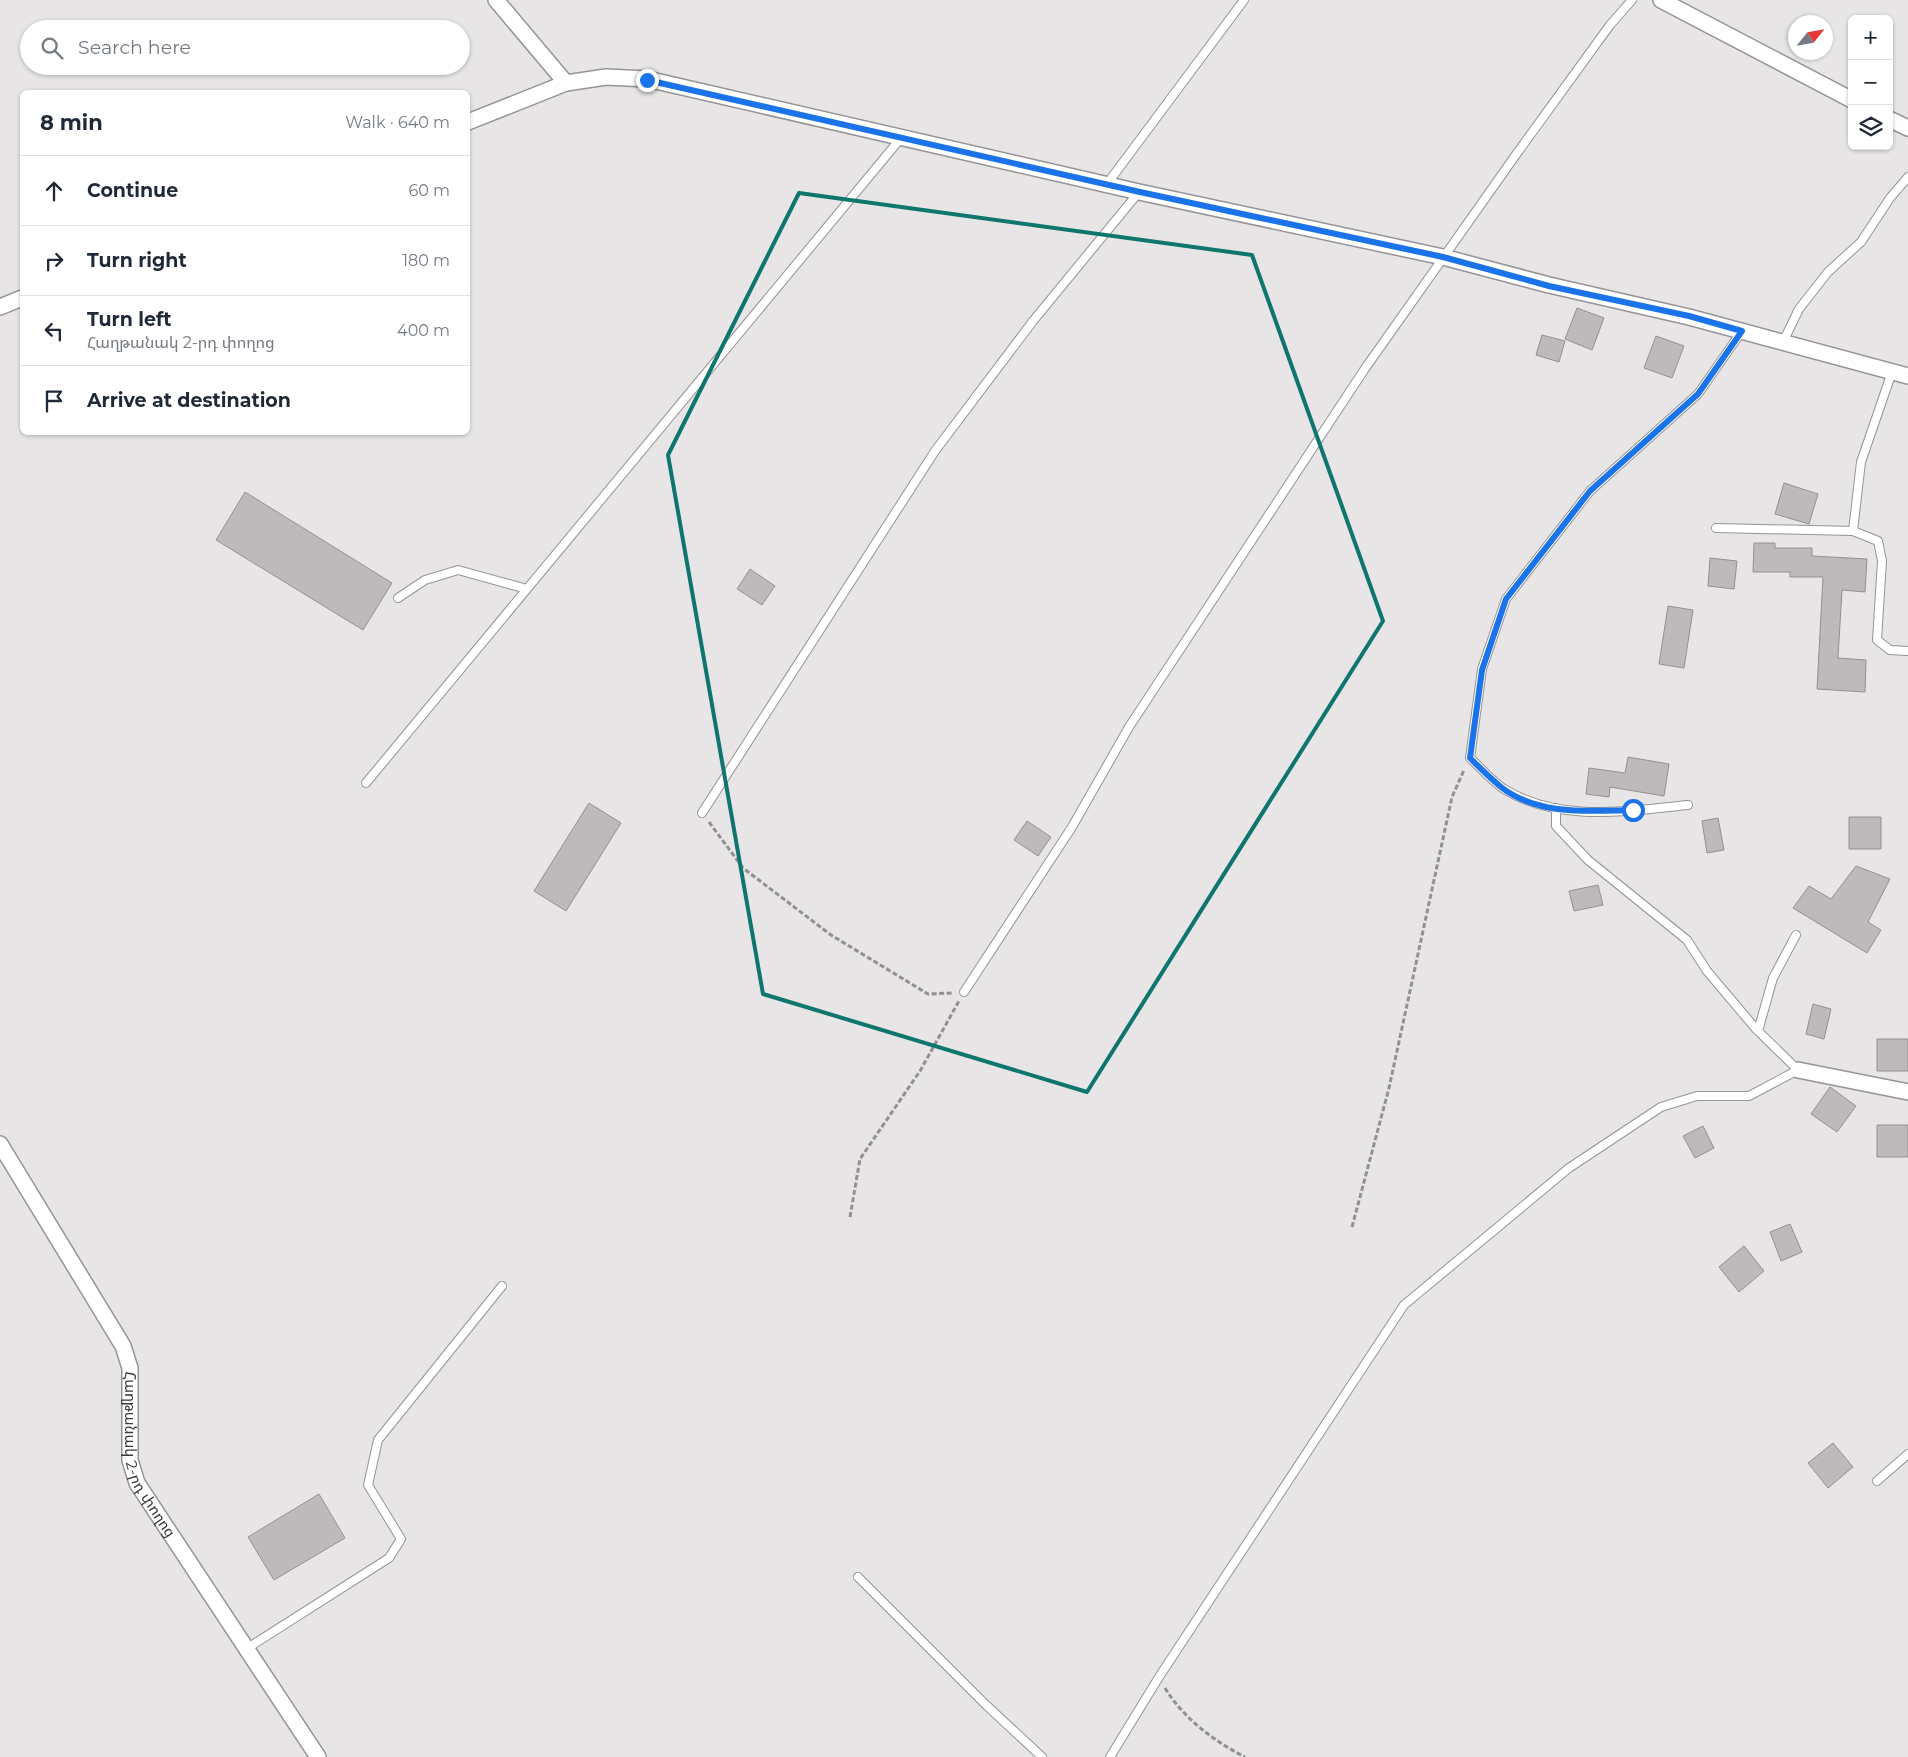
<!DOCTYPE html>
<html lang="en">
<head>
<meta charset="utf-8">
<style>
  body { margin:0; font-family:Montserrat,"Noto Sans Armenian",sans-serif; background:#f2f2f3; color:#1f2937 }
  .controls { position:absolute; right:15px; top:15px; display:grid; overflow:hidden; border-radius:8px; box-shadow:0 1px 4px #0004 }
  .controls button { width:45px; height:45px; display:grid; place-items:center; padding:0; border:0; border-bottom:1px solid #e0e1e3; background:#fff; color:#1f2937; font:25px sans-serif }
  .compass { position:absolute; left:1788px; top:15px; width:45px; height:45px; border-radius:50%; background:#fff; box-shadow:0 1px 4px #0004; rotate:59deg }
  .stop { position:absolute; width:15px; height:15px; margin:-11px; border:4px solid #1a73e8; border-radius:50%; background:#fff }
  .stop.end { background:#1a73e8; border-color:#fff; box-shadow:0 1px 5px #0008 }
  .list { margin:0; padding:0; list-style:none }
  h2 { display:flex; justify-content:space-between; align-items:center; height:65px; margin:0; padding:0 20px; font-size:21px }
  h2 small { font-size:16px; font-weight:400; color:#747a83 }
  .list li { display:grid; grid-template-columns:32px 1fr auto; gap:15px; align-items:center; box-sizing:border-box; height:70px; padding:0 20px; border-top:1px solid #e0e1e3 }
  .list b { display:block; font-size:19px; white-space:nowrap }
  .list p { margin:0; font-size:16px; white-space:nowrap; color:#747a83 }
  .list em { font-size:16px; font-style:normal; color:#747a83 }
  .icon { flex:none; width:28px; height:28px; fill:none; stroke:currentColor; stroke-width:2; stroke-linecap:round; stroke-linejoin:round }
  .map { position:relative; flex:none; width:1908px; height:1757px; overflow:hidden }
  .search { position:absolute; background:#fff; box-shadow:0 1px 4px #0004; left:20px; top:20px; width:450px; height:55px; display:flex; align-items:center; gap:12px; box-sizing:border-box; padding:0 18px; border-radius:28px; color:#747a83; font-size:19px }
  .panel { position:absolute; background:#fff; box-shadow:0 1px 4px #0004; left:20px; top:90px; width:450px; height:345px; border-radius:8px }
  .map>svg:first-child { display:block }
</style>
</head>
<body>
<div class="map">
<svg width="1908" height="1757" viewBox="0 0 1908 1757">
  <rect width="100%" height="100%" fill="#e8e5e7"/>
  <path fill="#bdbabc" stroke="#949092" d="M1577,308L1604,318L1592,350L1565,339Z
    M1542,335L1565,341L1559,362L1536,355Z
    M1656,336L1684,346L1672,378L1644,368Z
    M1784,483L1818,494L1809,524L1775,514Z
    M245,492L392,583L363,630L216,540Z
    M1754,543H1775V548H1812V556L1867,559L1865,592L1842,590L1838,658L1866,660L1865,692L1817,689L1823,577H1790V572H1753Z
    M1710,558L1737,561L1734,589L1708,586Z
    M750,569L775,586L762,605L737,589Z
    M1668,606L1693,610L1684,668L1659,664Z
    M1628,757L1669,764L1664,796L1610,787L1609,797L1586,794L1589,768L1625,773Z
    M589,803L621,823L566,911L534,891Z
    M1849,817H1881V849H1849Z
    M1718,818L1724,850L1707,853L1702,821Z
    M1027,821L1051,837L1038,856L1014,840Z
    M1856,866L1890,879L1868,922L1881,930L1867,953L1793,908L1809,886L1831,899Z
    M1598,885L1603,905L1574,911L1569,891Z
    M1813,1004L1831,1009L1824,1039L1806,1034Z
    M1877,1039H1908V1071H1877Z
    M1830,1087L1856,1106L1837,1132L1811,1114Z
    M1877,1125H1908V1157H1877Z
    M1703,1126L1714,1148L1695,1158L1683,1136Z
    M1790,1224L1802,1252L1781,1261L1770,1232Z
    M1744,1246L1764,1271L1739,1292L1719,1267Z
    M1833,1443L1853,1467L1828,1488L1808,1463Z
    M319,1494L345,1538L274,1580L248,1537Z"/>
  <g fill="none" stroke-linecap="round" stroke-linejoin="round">
    <g stroke="#979395" stroke-width="10">
      <path id="lane" d="M1107,184L1244,0
        M1783,342L1799,309L1828,272L1861,242L1890,198L1908,177
        M1716,528L1853,531L1878,541L1882,561L1877,640L1890,650L1908,651
        M1853,531L1861,462L1892,372
        M398,598L425,580L458,570L527,589
        M366,783L901,138
        M1688,805C1627,811 1559,823 1504,789C1492,781 1481,768 1470,758L1482,669L1506,599L1590,491L1698,394L1742,331
        M702,813L935,451L1033,321L1139,192
        M964,992L1072,827L1129,727L1364,370L1515,156L1610,25L1632,0
        M1758,1031L1773,978L1796,935
        M1877,1481L1908,1454
        M858,1577L985,1704L1042,1757
        M246,1649L389,1558L401,1539L368,1485L378,1440L502,1286
        M1110,1757L1159,1677L1404,1305L1569,1168L1661,1107L1697,1096H1749L1798,1070L1756,1029L1707,971L1687,940L1588,860L1556,826V808"/>
    </g>
    <g stroke="#979395" stroke-width="18">
      <g id="street">
        <path d="M496,0L566,83"/>
        <path d="M1661,0L1852,100"/>
        <path d="M1889,119L1908,128"/>
        <path d="M468,122L566,83L606,77L647,79L1139,192L1443,257L1549,285L1689,317L1908,376"/>
        <path d="M0,307L22,298"/>
        <path d="M1798,1070L1908,1092"/>
        <path id="s1" d="M0,1144L123,1346L130,1368V1460L137,1483L318,1757"/>
      </g>
    </g>
    <path stroke="#929091" stroke-width="3" stroke-dasharray="5 2.5" stroke-linecap="butt" d="M709,822L743,868L831,935L928,994L953,993
      M850,1217L860,1159L920,1071L959,1001
      M1352,1227L1389,1088L1452,797L1464,770
      M1165,1688C1184,1719 1214,1741 1245,1757"/>
    <use href="#lane" stroke="#fff" stroke-width="8"/>
    <use href="#street" stroke="#fff" stroke-width="15"/>
  </g>
  <g fill="none" stroke-linecap="round" stroke-linejoin="round">
    <path stroke="#1a73e8" stroke-width="6" d="M647,80L1140,192L1443,257L1549,286L1689,316L1742,331L1698,394L1590,491L1506,599L1482,670L1470,758C1480,768 1490,778 1501,787C1538,816 1589,811 1633,810"/>
  </g>
  <path fill="none" stroke="#0f766e" stroke-width="4" stroke-linejoin="round" d="M799,193L1252,255L1383,621L1087,1092L763,994L668,455Z"/>
  <g text-anchor="middle" stroke-width="4.5" stroke-linejoin="round" paint-order="stroke">
    <g font-size="15" fill="#3a3939" stroke="#e8e5e7">
      <text dy="5" stroke="none"><textPath href="#s1" startOffset="351">Հաղթանակ 2-րդ փողոց</textPath></text>
    </g>
  </g>
</svg>
<div class="controls">
<button>+</button>
<button>−</button>
<button><svg class="icon" aria-label="layers" viewBox="0 0 24 24"><path d="M12 4l9 5-9 5-9-5zM3 14l9 5 9-5"/></svg></button>
</div>
<svg class="compass" viewBox="-18 -18 36 36"><path d="M0-13l5 13h-10z" fill="#e53935"/><path d="M0 13l5-13h-10z" fill="#747a83"/></svg>
<div class="stop" style="left:1633px;top:810px"></div>
<div class="stop end" style="left:647px;top:80px"></div>
<div class="search"><svg class="icon" aria-label="search" viewBox="0 0 24 24"><circle cx="10" cy="10" r="6"/><path d="M15 15l6 6"/></svg>Search here</div>
<section class="panel">
<h2>8 min<small>Walk · 640 m</small></h2>
<ul class="list">
<li><svg class="icon" aria-label="ahead" viewBox="0 0 24 24"><path d="M12 20V5M6 11l6-6 6 6"/></svg><div><b>Continue</b></div><em>60 m</em></li>
<li><svg class="icon" aria-label="right" viewBox="0 0 24 24"><path d="M7 20v-9h11M14 6l5 5-5 5"/></svg><div><b>Turn right</b></div><em>180 m</em></li>
<li><svg class="icon" aria-label="left" viewBox="0 0 24 24"><path d="M17 20v-9H6M10 6l-5 5 5 5"/></svg><div><b>Turn left</b><p>Հաղթանակ 2-րդ փողոց</p></div><em>400 m</em></li>
<li><svg class="icon" aria-label="arrive" viewBox="0 0 24 24"><path d="M6 21V4h12l-3 4 3 4H6"/></svg><div><b>Arrive at destination</b></div></li>
</ul>
</section>
</div>
</body>
</html>
